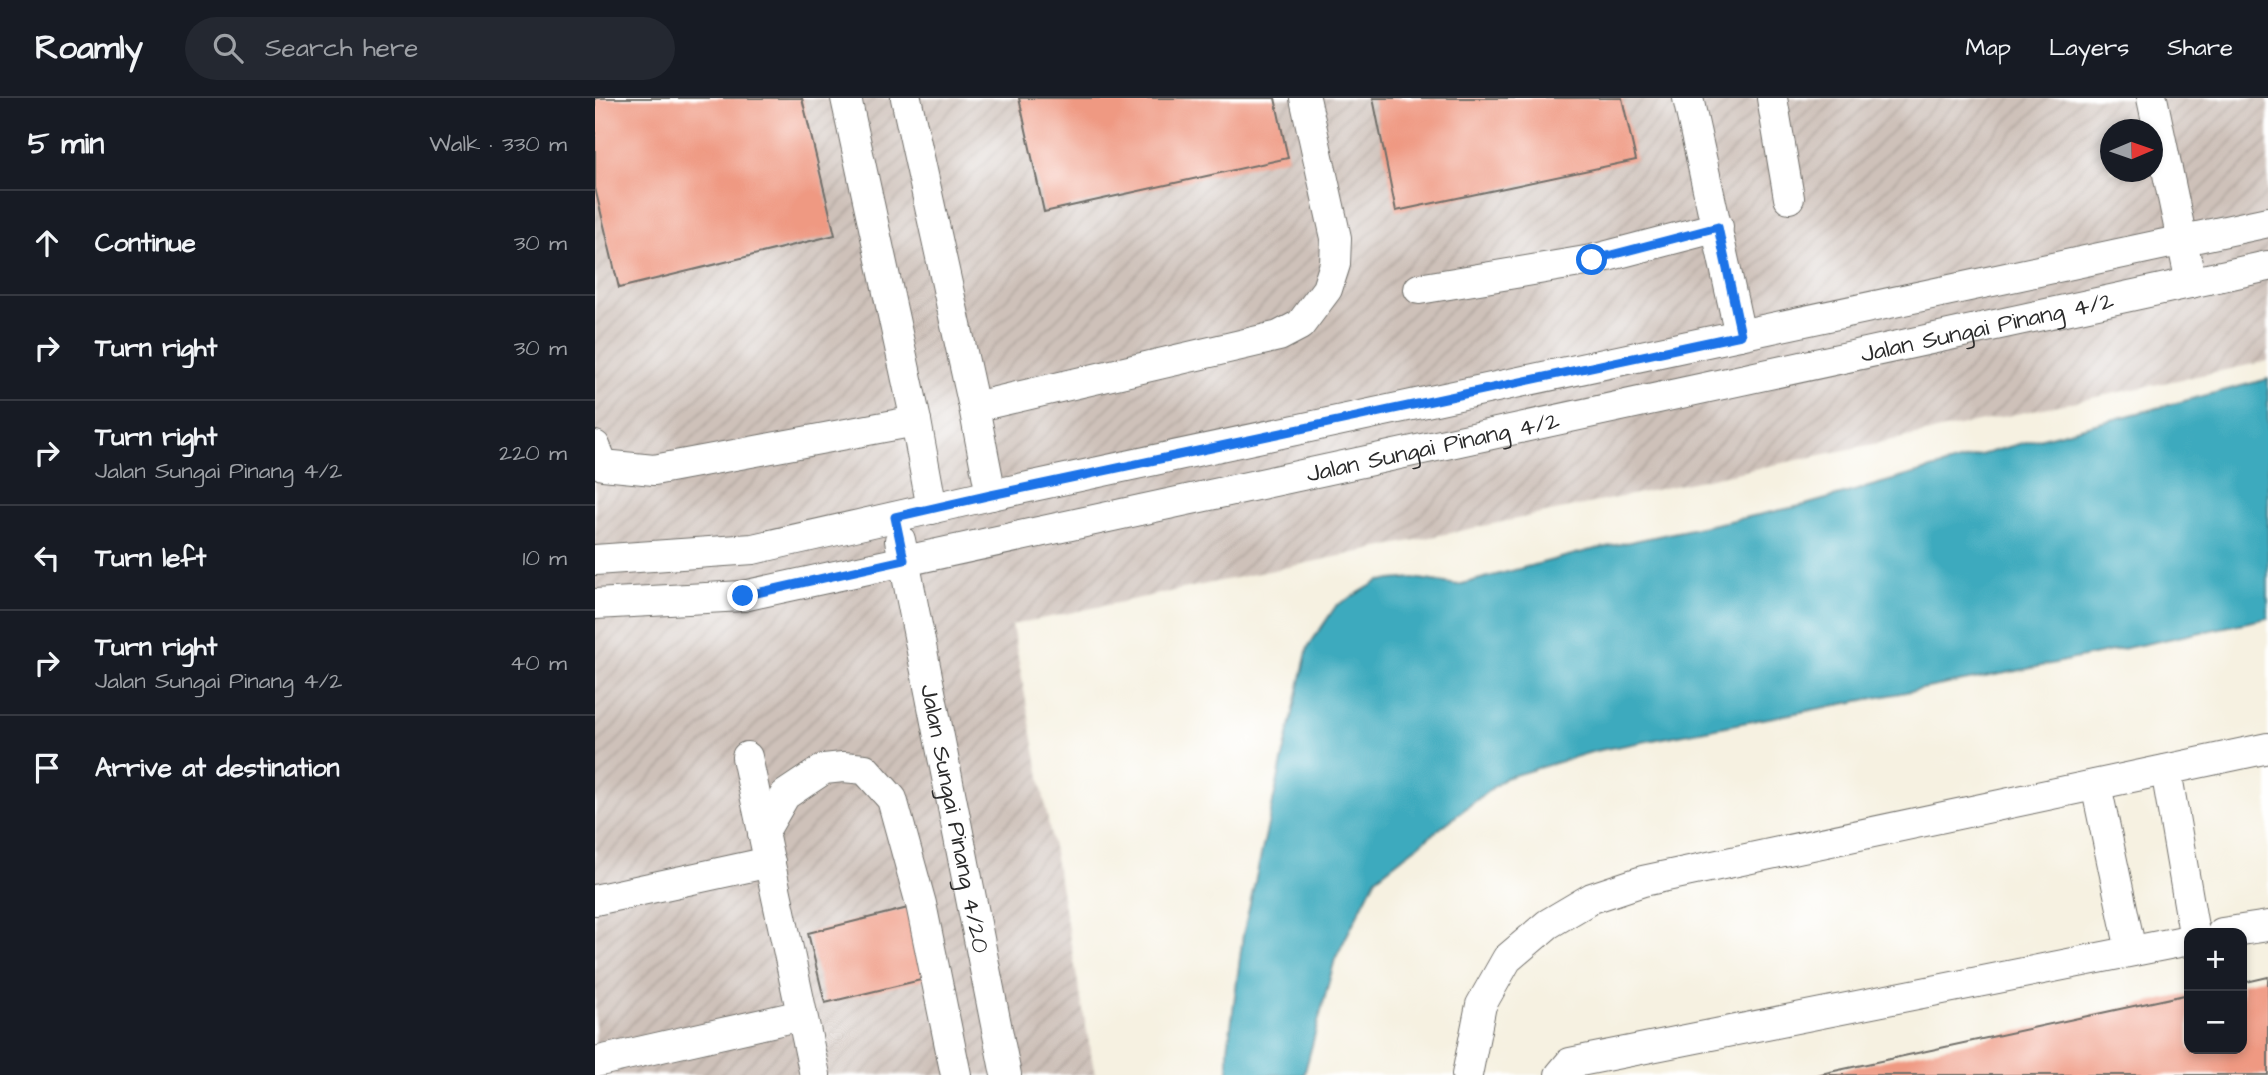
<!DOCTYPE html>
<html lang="en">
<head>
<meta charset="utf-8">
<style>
  body { margin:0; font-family:"Architects Daughter",sans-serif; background:#242831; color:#f1f3f6 }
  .controls { position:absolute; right:21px; bottom:21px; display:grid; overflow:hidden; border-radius:14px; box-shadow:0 4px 10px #0003 }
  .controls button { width:63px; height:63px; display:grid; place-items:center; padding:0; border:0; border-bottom:2px solid #363941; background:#171b24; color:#f1f3f6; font:35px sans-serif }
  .compass { position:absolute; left:1505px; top:21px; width:63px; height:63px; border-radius:50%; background:#171b24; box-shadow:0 4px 10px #0003; rotate:88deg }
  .stop { position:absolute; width:21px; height:21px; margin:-16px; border:5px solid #1a73e8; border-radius:50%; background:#fff }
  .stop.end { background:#1a73e8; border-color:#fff; box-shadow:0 2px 7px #0008 }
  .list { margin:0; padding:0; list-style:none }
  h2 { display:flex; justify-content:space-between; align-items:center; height:91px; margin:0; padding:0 28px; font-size:30px }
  h2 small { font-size:23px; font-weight:400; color:#9ea1a6 }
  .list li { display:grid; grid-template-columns:46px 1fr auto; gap:21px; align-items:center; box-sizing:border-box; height:105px; padding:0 28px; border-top:2px solid #363941 }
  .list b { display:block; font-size:26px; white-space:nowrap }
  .list p { margin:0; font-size:23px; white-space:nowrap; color:#9ea1a6 }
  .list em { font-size:23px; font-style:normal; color:#9ea1a6 }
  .icon { flex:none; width:38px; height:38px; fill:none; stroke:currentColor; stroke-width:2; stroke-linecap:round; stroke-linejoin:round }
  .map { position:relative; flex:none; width:1673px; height:977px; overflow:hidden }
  header { display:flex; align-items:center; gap:42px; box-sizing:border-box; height:98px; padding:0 35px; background:#171b24; border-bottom:2px solid #363941 }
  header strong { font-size:33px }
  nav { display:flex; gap:38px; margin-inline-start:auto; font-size:24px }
  .search { width:490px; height:63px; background:#242831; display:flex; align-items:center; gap:18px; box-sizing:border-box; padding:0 24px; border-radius:38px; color:#9ea1a6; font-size:26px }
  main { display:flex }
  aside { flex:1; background:#171b24 }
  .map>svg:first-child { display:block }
</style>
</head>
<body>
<header>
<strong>Roamly</strong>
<div class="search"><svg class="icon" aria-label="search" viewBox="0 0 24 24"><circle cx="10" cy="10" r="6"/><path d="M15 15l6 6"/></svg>Search here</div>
<nav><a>Map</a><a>Layers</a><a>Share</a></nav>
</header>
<main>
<aside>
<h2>5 min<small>Walk · 330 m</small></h2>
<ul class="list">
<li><svg class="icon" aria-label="ahead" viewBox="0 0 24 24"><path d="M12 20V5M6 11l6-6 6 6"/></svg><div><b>Continue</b></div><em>30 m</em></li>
<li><svg class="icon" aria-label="right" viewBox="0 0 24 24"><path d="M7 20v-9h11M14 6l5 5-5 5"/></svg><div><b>Turn right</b></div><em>30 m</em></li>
<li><svg class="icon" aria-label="right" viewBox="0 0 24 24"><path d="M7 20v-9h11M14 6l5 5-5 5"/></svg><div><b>Turn right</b><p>Jalan Sungai Pinang 4/2</p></div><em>220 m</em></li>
<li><svg class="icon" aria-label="left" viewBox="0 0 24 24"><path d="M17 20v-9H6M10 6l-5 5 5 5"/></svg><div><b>Turn left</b></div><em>10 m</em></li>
<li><svg class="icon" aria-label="right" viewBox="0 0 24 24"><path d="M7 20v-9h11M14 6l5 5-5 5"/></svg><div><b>Turn right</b><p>Jalan Sungai Pinang 4/2</p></div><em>40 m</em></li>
<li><svg class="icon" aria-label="arrive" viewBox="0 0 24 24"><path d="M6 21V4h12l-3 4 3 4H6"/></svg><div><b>Arrive at destination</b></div></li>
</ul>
</aside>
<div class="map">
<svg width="1673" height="977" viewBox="0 0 1673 977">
  <defs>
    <pattern id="industrial-furrows" width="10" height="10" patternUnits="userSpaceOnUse" patternTransform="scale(1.75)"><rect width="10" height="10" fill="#cec1b9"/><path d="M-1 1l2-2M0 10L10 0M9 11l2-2" fill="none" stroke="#b1a69f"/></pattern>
  </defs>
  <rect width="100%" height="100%" fill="#fff"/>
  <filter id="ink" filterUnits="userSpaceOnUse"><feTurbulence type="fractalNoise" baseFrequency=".0143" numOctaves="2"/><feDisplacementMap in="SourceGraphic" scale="14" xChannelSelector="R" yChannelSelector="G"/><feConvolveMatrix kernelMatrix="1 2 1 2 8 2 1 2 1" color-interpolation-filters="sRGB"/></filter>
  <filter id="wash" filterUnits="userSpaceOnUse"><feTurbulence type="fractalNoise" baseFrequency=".00686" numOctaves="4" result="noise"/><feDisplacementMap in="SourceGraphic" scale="28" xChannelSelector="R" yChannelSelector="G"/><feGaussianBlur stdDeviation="1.57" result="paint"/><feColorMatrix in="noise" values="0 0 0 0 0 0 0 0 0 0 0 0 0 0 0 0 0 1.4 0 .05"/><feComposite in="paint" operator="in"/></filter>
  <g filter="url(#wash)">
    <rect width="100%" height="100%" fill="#f6f1e1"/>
    <path fill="url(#industrial-furrows)" fill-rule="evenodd" d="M0,0H1673V263L417,527L500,977H0ZM1516,32H1558V74H1516Z"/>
    <path fill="#3eaabe" stroke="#346a74" stroke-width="2" d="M1673,281V520L1432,571L1000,653L910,680L781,780L740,861L709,977H633V951L648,837L713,549L741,508L784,483L819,480L863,487L992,453L1210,407L1424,346Z"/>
    <g id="blocks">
      <path fill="#ef9982" d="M0,0H207L240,137L24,190L0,90Z
        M424,0H680L693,60L449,114Z
        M778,0H1027L1041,62L801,113Z
        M313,810L330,881L230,905L213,835Z
        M1673,879V977H1221L1594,896V951H1647V885Z"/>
    </g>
  </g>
  <g filter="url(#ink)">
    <use href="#blocks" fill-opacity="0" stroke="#72706b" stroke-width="2"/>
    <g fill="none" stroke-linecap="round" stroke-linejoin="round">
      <g stroke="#72706b" stroke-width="32">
        <g id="minor">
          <path d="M251,0L321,323L337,411"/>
          <path d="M311,0L379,309L396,397"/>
          <path d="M1093,0L1145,237"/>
          <path d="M1177,0L1194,100"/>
          <path d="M1557,0L1596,185"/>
          <path d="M824,191L997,162L1123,129"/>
          <path d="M379,309L684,238L705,227L732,191L740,166L741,140L710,0"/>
          <path d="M0,348L8,367L59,372L321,323"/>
          <path id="s1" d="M305,442L411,977"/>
          <path d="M0,462L158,451L396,397L1673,124"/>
          <path id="s2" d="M0,506L148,498L1673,168"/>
          <path d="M152,659L220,977"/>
          <path d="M1571,672L1599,835"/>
          <path d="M1501,687L1536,853"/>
          <path d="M168,735L190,697L229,671L248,669L270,671L297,701L326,806L361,977"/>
          <path d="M0,802L175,764"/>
          <path d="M1627,835L1673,828"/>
          <path d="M0,964L207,917"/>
          <path d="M872,977L886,907L912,861L953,826L997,800L1048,783L1673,650"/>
          <path d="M965,977L975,965L1594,842"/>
        </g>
      </g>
      <use href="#minor" stroke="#fff" stroke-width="30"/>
    </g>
  </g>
  <g fill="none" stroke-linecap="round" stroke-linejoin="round" filter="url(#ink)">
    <path stroke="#1a73e8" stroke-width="9" d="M148,498L309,462L300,419L396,397L1146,237L1123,129L997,162"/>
  </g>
  <g text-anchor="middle" stroke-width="7" stroke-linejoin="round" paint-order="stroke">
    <g font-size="24" fill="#2b2b2b" stroke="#fff">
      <text dy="8" stroke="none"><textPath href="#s2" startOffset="1421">Jalan Sungai Pinang 4/2</textPath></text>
      <text dy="8" stroke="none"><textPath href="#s2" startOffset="854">Jalan Sungai Pinang 4/2</textPath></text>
      <text dy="8" stroke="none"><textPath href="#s1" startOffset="284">Jalan Sungai Pinang 4/20</textPath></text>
    </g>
  </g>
</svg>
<div class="controls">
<button>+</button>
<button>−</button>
</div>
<svg class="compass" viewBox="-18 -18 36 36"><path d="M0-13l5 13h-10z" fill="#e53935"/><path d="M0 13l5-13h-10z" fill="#9ea1a6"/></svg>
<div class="stop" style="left:997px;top:162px"></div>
<div class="stop end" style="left:148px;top:498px"></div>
</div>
</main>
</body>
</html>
